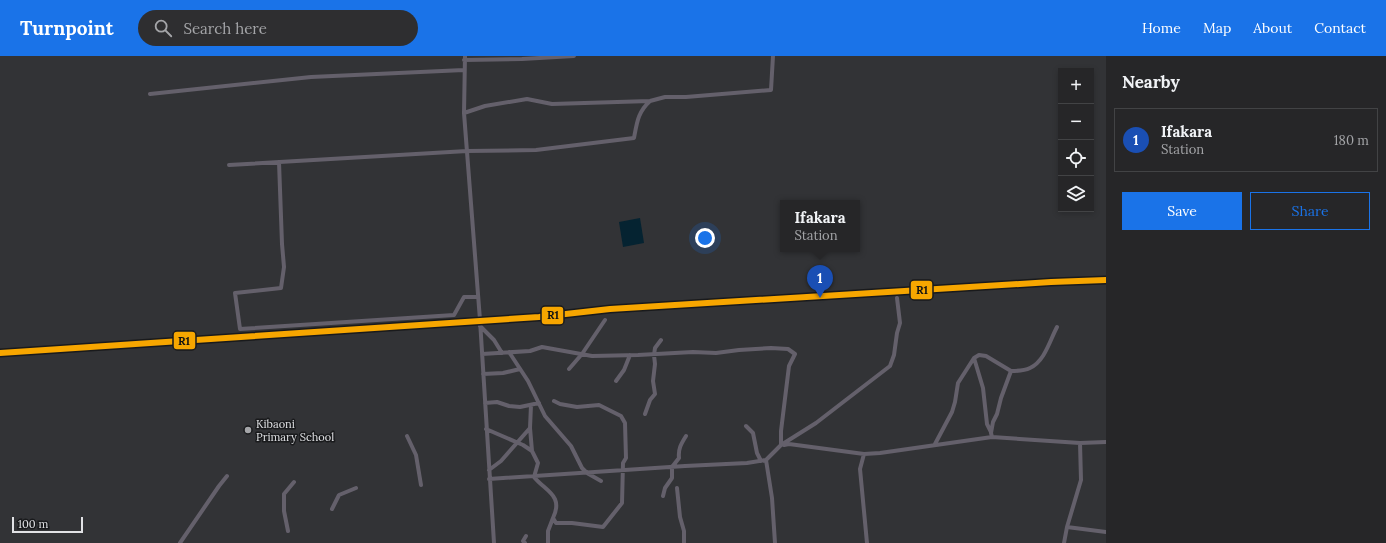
<!DOCTYPE html>
<html lang="en">
<head>
<meta charset="utf-8">
<style>
  body { margin:0; font-family:Lora,serif; background:#2e2e30; color:#f1f3f6 }
  .controls { position:absolute; right:12px; top:12px; display:grid; overflow:hidden; border-radius:0px; box-shadow:0 2px 6px #0003 }
  .controls button { width:36px; height:36px; display:grid; place-items:center; padding:0; border:0; border-bottom:1px solid #424345; background:#262628; color:#f1f3f6; font:20px sans-serif }
  .scale { position:absolute; left:12px; bottom:10px; width:71px; box-sizing:border-box; padding-left:4px; border:2px solid #e1e2e5; border-top:0; font-size:11px; line-height:14px; white-space:nowrap; color:#e1e2e5; -webkit-text-stroke:3px #191a1c; paint-order:stroke }
  .you { position:absolute; left:705px; top:182px; width:14px; height:14px; margin:-10px; border:3px solid #fff; border-radius:50%; background:#1a73e8; box-shadow:0 0 0 6px #1a73e833 }
  .badge { display:grid; place-items:center; width:26px; height:26px; border-radius:50%; background:#1a73e8; color:#fff; font-size:13px; font-weight:700 }
  .pin { position:absolute; translate:-50% -33px; filter:drop-shadow(0 1px 2px #0008) }
  .pin::after { content:''; position:absolute; top:21px; width:14px; height:12px; background:inherit; clip-path:polygon(0 0,100% 0,50% 100%) }
  .popup { position:absolute; left:780px; top:144px; width:80px; height:52px; box-sizing:border-box; display:grid; place-content:center; border-radius:0px; background:#262628; filter:drop-shadow(0 1px 3px #0005); font-size:13px; white-space:nowrap; color:#a4a5a8 }
  .popup b { font-size:15px; color:#f1f3f6 }
  .popup::after { content:''; position:absolute; left:50%; top:100%; margin-left:-8px; border:8px solid transparent; border-top-color:#262628 }
  .list { margin:0; padding:0; list-style:none }
  h2 { display:flex; justify-content:space-between; align-items:center; height:52px; margin:0; padding:0 16px; font-size:17px }
  h2 small { font-size:13px; font-weight:400; color:#a4a5a8 }
  .list li { display:grid; grid-template-columns:26px 1fr auto; gap:12px; align-items:center; box-sizing:border-box; height:64px; margin:0 8px 8px; padding:0 8px; border:1px solid #424345; border-radius:0px }
  .list b { display:block; font-size:15px; white-space:nowrap }
  .list p { margin:0; font-size:13px; white-space:nowrap; color:#a4a5a8 }
  .list em { font-size:13px; font-style:normal; color:#a4a5a8 }
  .actions { display:flex; gap:8px; padding:12px 16px }
  .actions a { flex:1; padding:9px 0; border:1px solid #1a73e8; border-radius:0px; text-align:center; font-size:14px; color:#1a73e8 }
  .actions .main { background:#1a73e8; color:#fff }
  .icon { flex:none; width:22px; height:22px; fill:none; stroke:currentColor; stroke-width:2; stroke-linecap:round; stroke-linejoin:round }
  .map { position:relative; flex:none; width:1106px; height:487px; overflow:hidden }
  header { display:flex; align-items:center; gap:24px; box-sizing:border-box; height:56px; padding:0 20px; background:#1a73e8; color:#fff }
  header strong { font-size:19px }
  nav { display:flex; gap:22px; margin-inline-start:auto; font-size:14px }
  .search { width:280px; height:36px; background:#2e2e30; display:flex; align-items:center; gap:10px; box-sizing:border-box; padding:0 14px; border-radius:22px; color:#a4a5a8; font-size:15px }
  main { display:flex }
  aside { flex:1; background:#262628 }
  .map>svg:first-child { display:block }
</style>
</head>
<body>
<header>
<strong>Turnpoint</strong>
<div class="search"><svg class="icon" aria-label="search" viewBox="0 0 24 24"><circle cx="10" cy="10" r="6"/><path d="M15 15l6 6"/></svg>Search here</div>
<nav><a>Home</a><a>Map</a><a>About</a><a>Contact</a></nav>
</header>
<main>
<div class="map">
<svg width="1106" height="487" viewBox="0 0 1106 487">
  <rect width="100%" height="100%" fill="#323336"/>
  <path fill="#052331" d="M640,162L644,187L623,191L619,166Z"/>
  <g fill="none" stroke-linecap="round" stroke-linejoin="round">
    <path stroke="#64606b" stroke-width="4" d="M465,0L464,57L480,264L494,487
      M464,4L522,3L574,0
      M150,38L311,21L464,14
      M464,57L485,50L527,43L552,48L650,45L665,41H686L771,34L773,0
      M279,106L282,188L284,211L281,232L235,237L240,273L454,259L464,241H478
      M229,109L467,95L536,94L634,82C637,66 638,56 650,45
      M480,270L494,284L502,297
      M509,296L528,325L545,360L571,390L582,412L587,417L601,425
      M482,298L530,295L542,291L592,300L638,299L693,296L716,297L739,294L771,292L788,293L795,298L789,310L781,375V389
      M569,313L582,298L605,264
      M483,318L503,317L520,313
      M616,325L624,314L630,299
      M485,347L497,346L509,350L520,351L539,347
      M531,349L530,372L532,395
      M645,358L650,344L655,338L653,325L655,308L654,299L655,292L661,284
      M746,370L753,377L757,397L761,405
      M486,373L523,389L532,395L538,407L534,421C545,435 564,439 553,462L556,467H572L603,471L622,447L623,407L626,402L625,367L621,360L599,349L577,351L560,348L554,345
      M991,376L987,368L983,332L974,302L979,299L986,300L1011,315
      M407,380L416,399L421,429
      M992,381L991,377L993,366L997,358L1001,342L1011,315C1017,315 1024,315 1030,312C1045,305 1050,284 1057,271
      M1080,387L1106,386
      M935,388L952,356L955,346L958,327L974,302
      M784,389L789,388L864,398L880,397L992,381L1080,387L1081,424L1067,471L1106,476
      M864,398L860,413L867,487
      M766,404L772,442L775,487
      M489,414L501,405L530,372
      M489,423L685,410L747,407L766,404L781,389L816,367L890,310L894,299L897,277L900,267L897,242
      M677,432L680,461L684,475V487
      M663,440L665,432L672,422V411L679,402C678,393 681,388 686,380
      M332,453L339,439L356,432
      M288,475L284,455V438L294,426
      M180,487L219,430L227,420
      M525,487L523,485L526,480
      M548,487V475L553,462
      M1064,487L1067,471"/>
    <g stroke="#191a1c" stroke-width="9">
      <path id="rail-1" d="M0,297L539,261L610,253L1051,226L1106,224"/>
    </g>
    <use href="#rail-1" stroke="#f7a600" stroke-width="6"/>
  </g>
  <circle fill="#a4a5a8" stroke="#191a1c" stroke-width="1.5" cx="248" cy="374" r="4"/>
  <g text-anchor="middle" stroke-width="3" stroke-linejoin="round" paint-order="stroke">
    <g font-size="11" fill="#e1e2e5" stroke="#191a1c" text-anchor="start">
      <text x="256" y="372">Kibaoni<tspan x="256" dy="13">Primary School</tspan></text>
    </g>
  </g>
  <g stroke="#191a1c" stroke-width="1.5">
    <rect x="910" y="224" width="23" height="20" rx="4" fill="#f7a600"/>
    <rect x="541" y="250" width="23" height="19" rx="4" fill="#f7a600"/>
    <rect x="173" y="275" width="23" height="19" rx="4" fill="#f7a600"/>
  </g>
  <g font-size="11" text-anchor="middle" font-weight="bold" fill="#111">
    <text x="922" y="238">R1</text>
    <text x="553" y="263">R1</text>
    <text x="184" y="289">R1</text>
  </g>
</svg>
<div class="controls">
<button>+</button>
<button>−</button>
<button><svg class="icon" aria-label="locate" viewBox="0 0 24 24"><circle cx="12" cy="12" r="6"/><path d="M12 2v4M12 18v4M2 12h4M18 12h4"/></svg></button>
<button><svg class="icon" aria-label="layers" viewBox="0 0 24 24"><path d="M12 4l9 5-9 5-9-5zM3 14l9 5 9-5"/></svg></button>
</div>
<div class="scale">100 m</div>
<div class="you"></div>
<div class="pin badge" style="left:820px;top:242px;background:#1a4fb4">1</div>
<div class="popup"><b>Ifakara</b>Station</div>
</div>
<aside>
<h2>Nearby<small></small></h2>
<ul class="list">
<li><span class="badge" style="background:#1a4fb4">1</span><div><b>Ifakara</b><p>Station</p></div><em>180 m</em></li>
</ul>
<div class="actions"><a class="main">Save</a><a>Share</a></div>
</aside>
</main>
</body>
</html>
